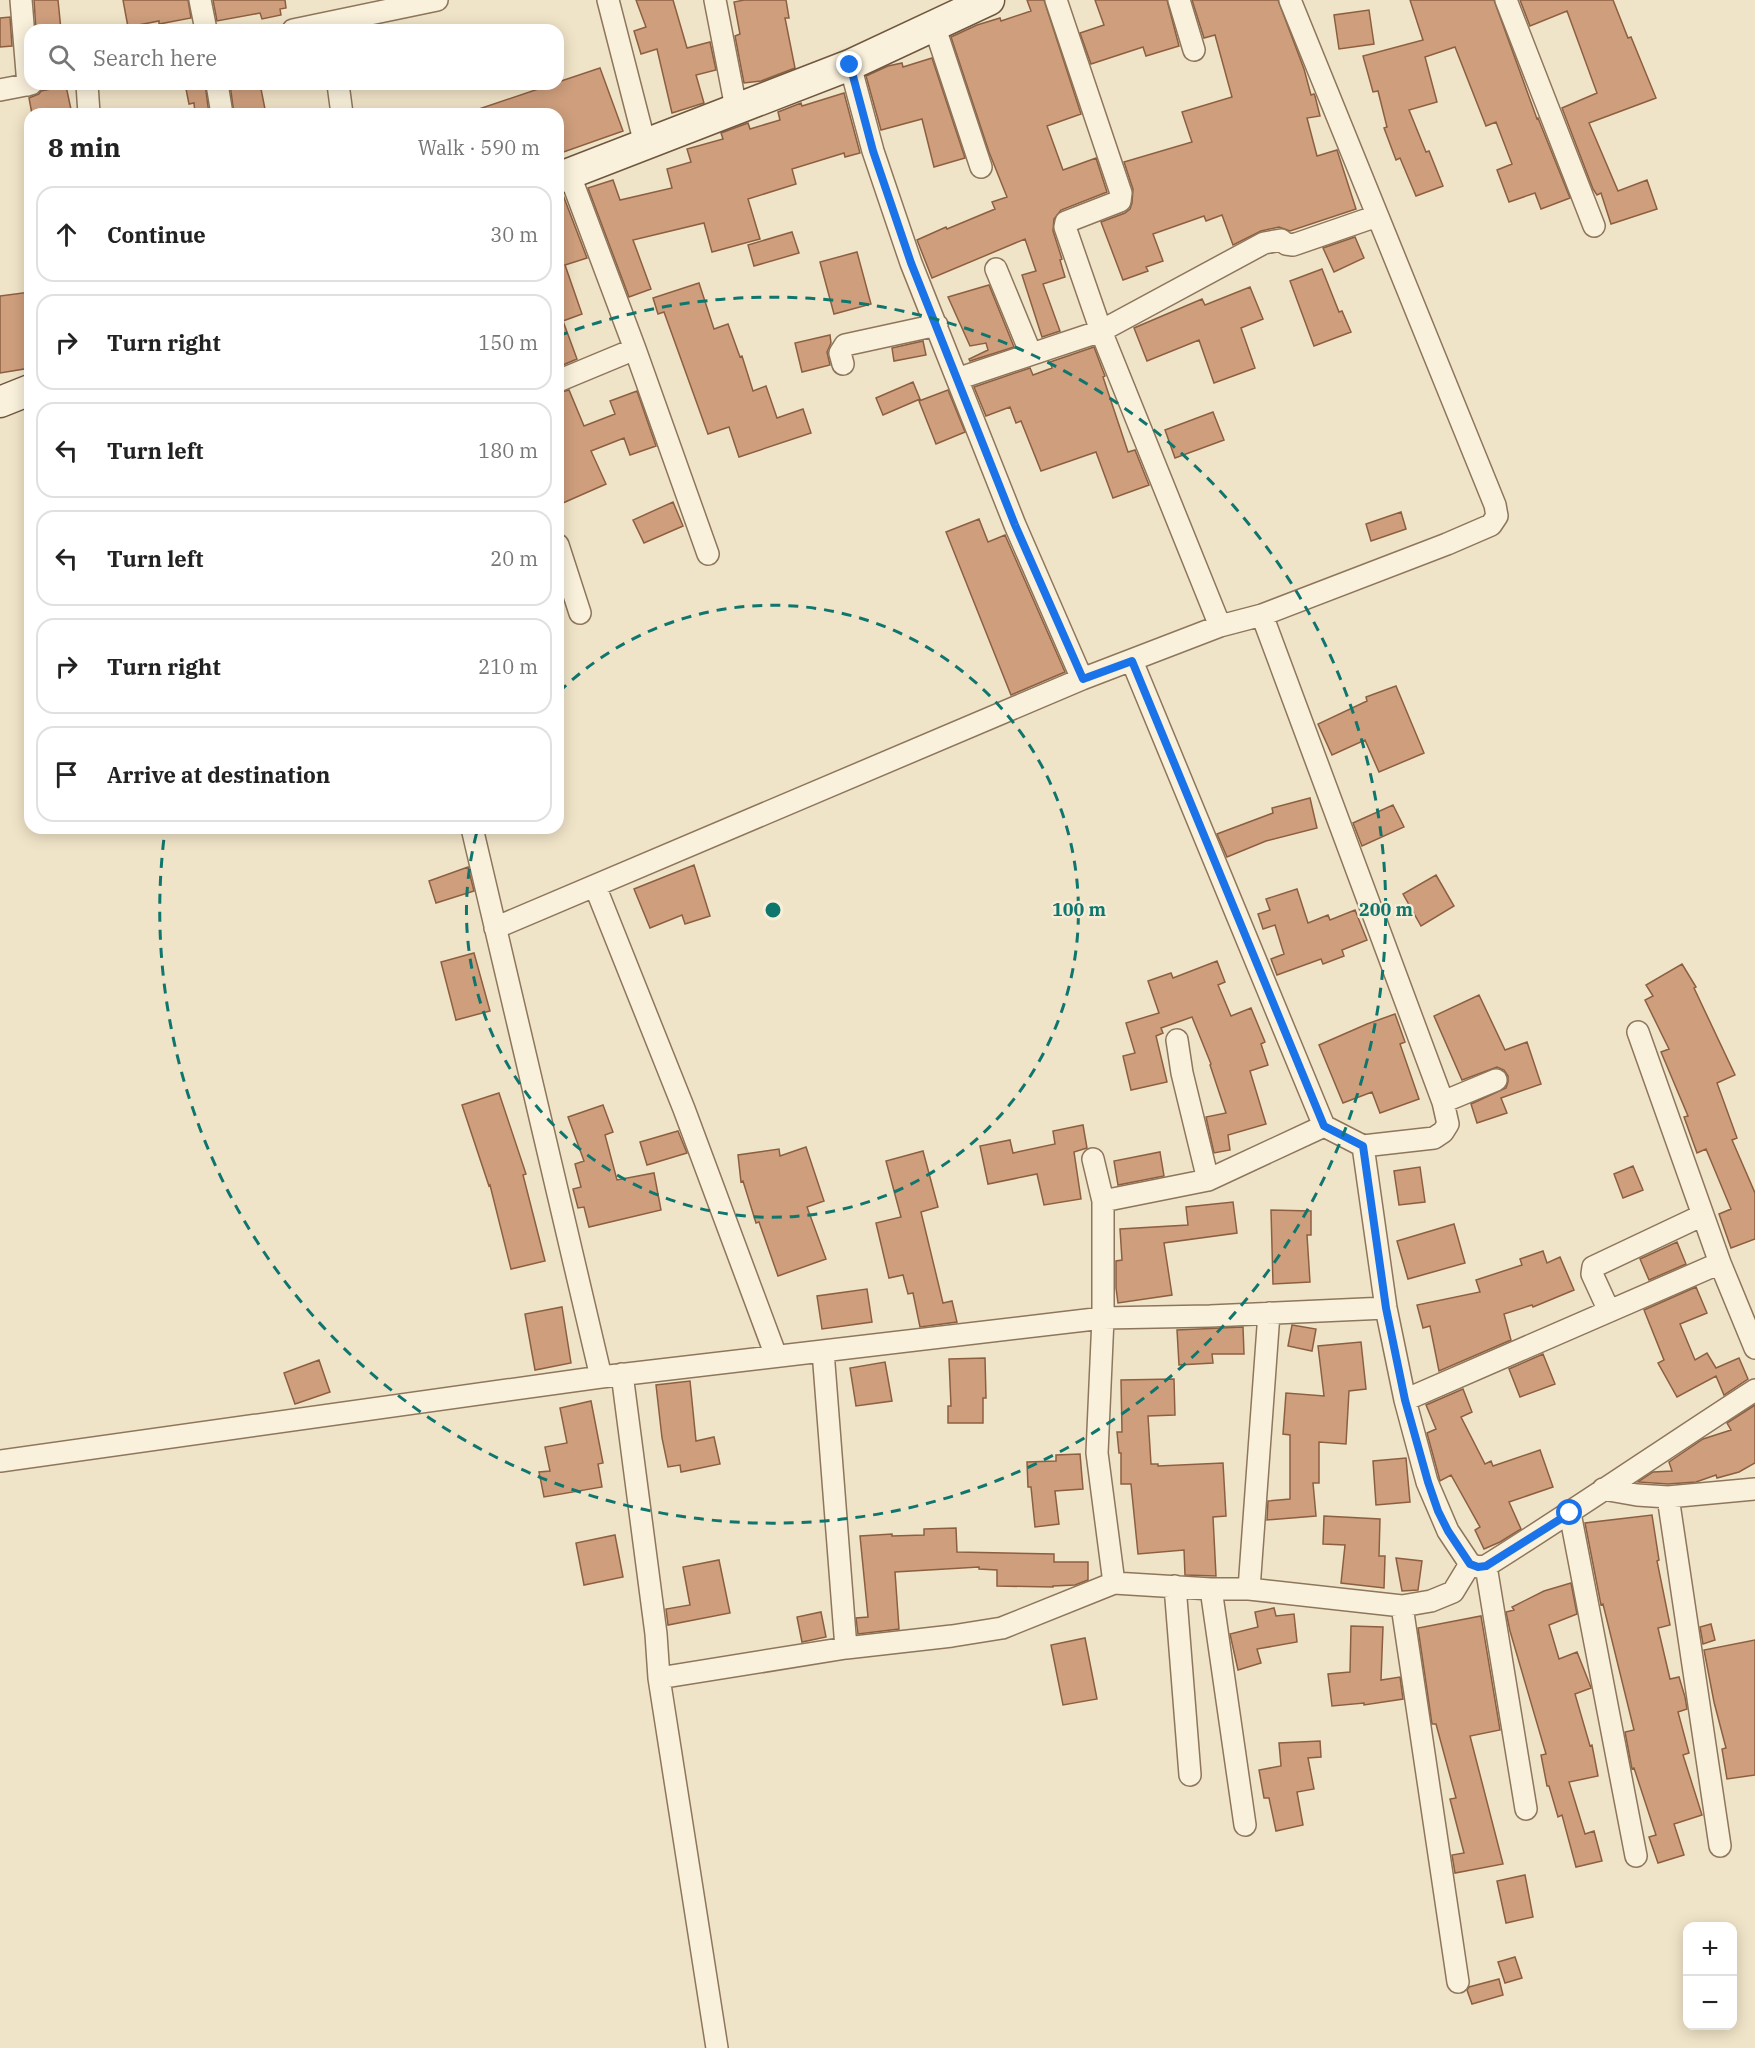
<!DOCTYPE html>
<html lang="en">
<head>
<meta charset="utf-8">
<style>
  body { margin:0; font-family:"IBM Plex Serif",serif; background:#f2f2f2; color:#222 }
  .controls { position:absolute; right:18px; bottom:18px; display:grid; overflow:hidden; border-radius:12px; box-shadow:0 3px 15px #0003 }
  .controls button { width:54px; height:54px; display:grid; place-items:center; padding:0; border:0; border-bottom:2px solid #e0e0e0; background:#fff; color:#222; font:30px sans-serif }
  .stop { position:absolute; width:18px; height:18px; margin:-14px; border:4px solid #1a73e8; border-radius:50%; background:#fff }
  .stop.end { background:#1a73e8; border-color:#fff; box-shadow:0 2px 6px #0008 }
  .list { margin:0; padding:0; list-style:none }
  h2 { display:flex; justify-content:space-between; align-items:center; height:78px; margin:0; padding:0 24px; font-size:26px }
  h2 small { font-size:20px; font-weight:400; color:#767676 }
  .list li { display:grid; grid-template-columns:39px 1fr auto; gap:18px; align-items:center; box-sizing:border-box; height:96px; margin:0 12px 12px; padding:0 12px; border:2px solid #e0e0e0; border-radius:18px }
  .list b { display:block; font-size:22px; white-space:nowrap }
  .list em { font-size:20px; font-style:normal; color:#767676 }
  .icon { flex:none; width:33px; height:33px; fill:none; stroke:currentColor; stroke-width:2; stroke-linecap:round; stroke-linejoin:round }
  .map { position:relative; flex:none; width:1755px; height:2048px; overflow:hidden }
  .search { position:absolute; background:#fff; box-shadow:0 3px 15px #0003; left:24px; top:24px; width:540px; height:66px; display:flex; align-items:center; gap:15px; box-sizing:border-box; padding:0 21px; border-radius:18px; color:#767676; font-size:22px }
  .panel { position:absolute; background:#fff; box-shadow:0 3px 15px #0003; left:24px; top:108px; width:540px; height:726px; border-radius:18px }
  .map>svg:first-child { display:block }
</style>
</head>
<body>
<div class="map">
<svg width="1755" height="2048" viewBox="0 0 1755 2048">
  <rect width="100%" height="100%" fill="#f0e4c8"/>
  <path fill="#cf9f7d" stroke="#8d5f41" stroke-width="1.5" d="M34,0H58L61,30H36Z
    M123,0H188L191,18L159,24V21L128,27Z
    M213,0H285L286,8L280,9L281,15L262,19L260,13L217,21Z
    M636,0H673L687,48L710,42L716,70L696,75L704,103L672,113L657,49L641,54L634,31L646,27Z
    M744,0H786L789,18H785L795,68L761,81L744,83L735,36L740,34L734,2Z
    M1027,0H1044L1081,114L1047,126L1063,170L1096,158L1107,192L1061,210L1054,219L1053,231L1062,259L1060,260L1065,277L1043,284L1060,331L1042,337L1022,275L1036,271L1025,239L932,278L917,240L946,227L947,229L995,209L992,202L1007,197L989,152L951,37L977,25L1000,18L1001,21L1031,11Z
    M1095,0H1167L1179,46L1146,56L1143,47L1091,64L1080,33L1104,25Z
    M1192,0H1278L1304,69L1311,95L1314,94L1315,96L1320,116L1307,118L1317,156L1337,150L1356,209L1290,231L1279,227L1261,231L1233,245L1222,215L1206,221L1204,216L1153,234L1163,261L1146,267L1148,271L1123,280L1101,222L1125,213L1130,209L1132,203L1133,189L1124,162L1192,142L1182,112L1232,97L1215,35L1204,38Z
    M1410,0H1494L1537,119L1538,118L1570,198L1541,209L1535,193L1509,202L1497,170L1512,164L1496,122L1486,126L1455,47L1425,57L1437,102L1409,110L1426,152L1429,151L1443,186L1416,196L1400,158L1396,160L1384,128L1387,127L1378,91L1373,92L1363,56L1423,40Z
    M1520,0H1613L1628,38L1631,37L1656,98L1589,123L1618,191L1647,180L1657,209L1611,224L1601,193L1597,195L1593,189L1562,108L1597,93L1567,11L1530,26Z
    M1369,10L1374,44L1339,49L1334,15Z
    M10,17L12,46L0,47V18Z
    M932,58L965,158L934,167L922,119L881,130L866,76L888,66L902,63L903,67Z
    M600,68L623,131L558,154V114H474L473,111L553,84H558V82Z
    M185,84H205L209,114H195L194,103L189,104Z
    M230,84H260L266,114H234Z
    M66,86L72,114H32L29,98L39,94L41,91Z
    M844,93L860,153L845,157L844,153L792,169L796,184L748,199L760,239L712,252L704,223L633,240L651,289L629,297L588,188L613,180L620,200L672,188L667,169L691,162L687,149L723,139L721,133L748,123L750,129L780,120L778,112L801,103L802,106Z
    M563,195L587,258L565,265L582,314L563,321L577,359L558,367V196Z
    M792,232L799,253L754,266L748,245Z
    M1355,237L1364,258L1334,272L1323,248Z
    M857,252L871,304L834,314L820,262Z
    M1322,269L1339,312L1342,311L1351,332L1314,346L1290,281Z
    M699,283L714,329L728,324L740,357L742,356L753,391L766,386L777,418L803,409L811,433L739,457L729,427L708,434L664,312L658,314L653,298Z
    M989,285L1014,347L970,361L969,359L988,350L986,343L970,346L948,297Z
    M1250,287L1263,319L1241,328L1255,368L1214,383L1199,340L1147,361L1134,328L1202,299L1205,305Z
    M30,292V368L0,373V296Z
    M830,335L831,343L827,352L830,365L802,372L795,343Z
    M923,341L926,355L894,361L892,348Z
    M1094,347L1103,371L1105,376L1103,377L1128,452L1135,450L1149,485L1113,498L1096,452L1041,471L1021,421L1016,423L1010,407L986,416L974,387L1030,368L1033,375L1052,368L1050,362Z
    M913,382L920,399L883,415L876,398Z
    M569,390L584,426L615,414L610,401L637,391L656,446L630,455L624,438L591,451L606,484L563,503L558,491V393Z
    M948,390L965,432L936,444L919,401Z
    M1213,412L1224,440L1175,458L1165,430Z
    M673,502L683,526L644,543L633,520Z
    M1401,512L1406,529L1371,541L1366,524Z
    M979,519L988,542L1005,535L1065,672L1011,695L946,532Z
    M1396,686L1424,753L1379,772L1365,740L1332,755L1318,724L1367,701L1366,697Z
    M1310,798L1317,828L1266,841L1227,857L1217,834L1273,813L1272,808Z
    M1393,805L1404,827L1362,846L1353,823Z
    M694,865L710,916L685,924L682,915L650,928L634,889Z
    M468,867L474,891L436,903L429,881Z
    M1436,875L1454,906L1421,926L1403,894Z
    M1297,889L1308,923L1328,915L1330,920L1355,910L1367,940L1342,950L1344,956L1323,964L1321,959L1277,975L1271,959L1284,954L1275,925L1263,929L1258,914L1270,910L1266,899Z
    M474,953L490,1011L456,1020L441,962Z
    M1217,961L1225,982L1218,985L1231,1016L1251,1008L1265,1042L1261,1044L1268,1065L1250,1071L1266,1124L1228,1135L1230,1150L1214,1153L1206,1117L1226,1113L1210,1065L1211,1064L1192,1017L1161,1028L1163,1033L1156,1036L1167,1082L1131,1090L1123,1056L1135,1053L1126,1023L1159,1013L1148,981L1171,973L1173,978Z
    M1682,964L1696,987L1694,988L1735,1075L1717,1083L1737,1138L1732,1140L1755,1193V1239L1731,1248L1719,1214L1731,1209L1706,1149L1697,1153L1684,1117L1688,1116L1661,1052L1669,1049L1645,1000L1653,996L1646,985Z
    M1479,995L1505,1050L1527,1042L1541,1084L1501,1098L1507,1113L1477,1123L1471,1104L1506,1088L1508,1082V1076L1504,1070L1497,1067L1462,1080L1434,1016Z
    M1395,1014L1405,1042L1400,1044L1419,1099L1380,1113L1372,1092L1343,1103L1319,1045L1367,1024Z
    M499,1093L526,1174L523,1175L545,1261L511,1269L490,1185L489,1186L462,1105Z
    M603,1105L613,1132L605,1135L617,1180L654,1173L661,1210L589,1227L584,1207L578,1208L573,1189L581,1187L575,1164L584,1161L568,1117Z
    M1083,1125L1087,1148L1074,1152L1081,1199L1044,1205L1037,1174L988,1184L980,1146L1010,1140L1013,1153L1055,1144L1053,1131Z
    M678,1131L687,1153L647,1165L640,1142Z
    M806,1147L824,1201L807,1207L826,1259L778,1276L759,1222L756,1223L743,1181L741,1182L738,1155L779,1149L780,1156Z
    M923,1151L938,1207L921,1212L943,1303L952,1301L957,1322L920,1327L913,1293L908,1294L903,1275L889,1278L876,1223L901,1217L886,1161Z
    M1160,1152L1164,1176L1118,1185L1114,1161Z
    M1633,1166L1643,1190L1623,1198L1614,1174Z
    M1420,1167L1425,1202L1399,1205L1394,1171Z
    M1233,1202L1237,1233L1164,1243L1172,1295L1118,1303L1116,1288V1261L1122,1260L1120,1229L1188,1225L1186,1207Z
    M1271,1210L1311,1211V1235H1307L1310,1282L1273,1284Z
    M1454,1224L1465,1263L1408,1279L1397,1241Z
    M1677,1242L1686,1264L1649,1280L1640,1259Z
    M1543,1251L1547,1263L1560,1257L1574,1290L1533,1307L1532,1305L1504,1314L1511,1340L1439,1371L1430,1326L1423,1328L1417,1305L1480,1292L1476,1280L1522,1265L1520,1259Z
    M1696,1287L1707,1313L1680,1324L1695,1360L1707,1353L1716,1368L1739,1358L1748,1379L1724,1395L1716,1376L1677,1397L1658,1363L1664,1360L1644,1310Z
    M867,1289L872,1322L822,1329L817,1296Z
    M562,1307L571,1363L535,1370L525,1314Z
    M1292,1325L1316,1329L1312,1351L1288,1346Z
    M1243,1327L1244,1354H1212L1213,1363L1179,1365L1177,1330Z
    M1361,1342L1366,1389L1349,1391L1346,1444L1319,1442V1483H1313L1316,1516L1267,1520L1268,1501L1290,1499V1435L1283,1434L1286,1393L1324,1396L1318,1346Z
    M1543,1354L1555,1384L1520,1397L1509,1369Z
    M985,1358L986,1398H983V1423H948V1406H951L949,1359Z
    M319,1360L330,1392L295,1404L284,1373Z
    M885,1362L892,1401L856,1406L850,1368Z
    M1174,1379L1175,1415L1148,1416L1151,1464H1158V1466L1223,1463L1226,1516L1213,1517L1216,1576L1185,1575L1184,1550L1138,1554L1131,1484H1121V1453H1119L1117,1432H1122L1121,1380Z
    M690,1381L696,1441L714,1437L720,1464L681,1472L680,1465L668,1467L662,1438L656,1385Z
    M1463,1389L1472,1412L1461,1417L1485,1464L1491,1461L1493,1466L1540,1450L1553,1487L1509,1502L1521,1529L1500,1542L1484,1549L1475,1530L1480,1527L1451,1475L1440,1481L1427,1433L1436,1429L1426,1405Z
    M591,1401L603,1463L598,1464L602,1487L544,1497L539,1472L550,1471L545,1447L567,1443L560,1408Z
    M1755,1405V1463L1739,1472L1717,1478L1716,1475L1696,1482L1668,1484L1638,1482L1653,1472L1672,1471L1669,1462L1703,1439L1731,1430L1727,1423Z
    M1080,1454L1083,1489L1055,1491L1059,1524L1035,1527L1031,1487H1028L1027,1462L1056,1461V1455Z
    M1406,1458L1410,1502L1376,1505L1373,1461Z
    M1652,1515L1659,1560L1657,1561L1670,1625L1658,1628L1670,1679L1679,1677L1685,1697L1687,1709L1678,1712L1689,1753L1683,1755L1702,1815L1674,1824L1684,1855L1658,1863L1649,1837L1656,1835L1634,1768L1632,1769L1625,1732L1634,1730L1603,1604L1601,1605L1585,1523Z
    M1324,1516L1380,1519L1379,1556H1385L1384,1588L1341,1583L1345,1545L1323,1544Z
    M956,1528L957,1552L1054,1554V1562H1088V1580L1075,1585L1053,1586V1587L997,1586V1570L979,1569V1567L895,1572L899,1629L858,1634L856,1618L868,1617L860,1536L892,1534V1536L924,1535V1529Z
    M615,1535L623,1577L584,1585L576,1543Z
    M1396,1558L1422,1561L1418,1590L1402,1591Z
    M719,1560L730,1613L668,1625L666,1609L690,1605L683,1567Z
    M1571,1583L1577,1614L1549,1625L1559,1659L1577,1652L1590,1685L1591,1688L1575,1694L1590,1746L1592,1745L1598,1776L1569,1782L1585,1834L1594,1831L1602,1861L1576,1867L1562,1815L1558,1817L1549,1786H1547L1541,1755L1546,1754L1510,1631L1506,1612L1514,1610L1512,1607L1544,1591Z
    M1274,1608L1276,1616L1294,1614L1297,1642L1257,1649L1261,1663L1238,1670L1230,1634L1258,1627L1255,1612Z
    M821,1612L826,1637L802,1642L797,1617Z
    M1481,1616L1500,1730L1470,1736L1503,1864L1455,1873L1452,1855L1464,1853L1450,1799L1456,1798L1436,1724H1432L1418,1628Z
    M1711,1624L1715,1640L1703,1644L1700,1627Z
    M1351,1626L1383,1627L1381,1680L1400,1677L1403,1699L1364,1705V1703L1332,1706L1328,1674L1350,1672Z
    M1085,1638L1097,1699L1063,1705L1051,1645Z
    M1755,1640V1775L1727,1779L1722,1749L1726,1748L1714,1702L1704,1650Z
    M1320,1741L1321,1757L1308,1758L1314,1789L1297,1792L1303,1825L1276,1831L1269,1798H1264L1259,1770L1281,1766L1279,1743Z
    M1525,1875L1533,1917L1506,1923L1497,1881Z
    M1515,1957L1522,1978L1505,1983L1498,1962Z
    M1499,1979L1503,1995L1472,2004L1467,1990L1469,1987Z"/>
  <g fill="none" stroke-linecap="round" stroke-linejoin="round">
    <g stroke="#8d765c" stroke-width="24">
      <path id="street" d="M21,0L28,85
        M200,0L206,30
        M608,0L645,144
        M715,0L736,108
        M1056,0L1121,193L1120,201L1066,222L1065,227L1101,331L1220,626L1262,615L1447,544L1491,525L1497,516L1495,505L1290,0
        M1179,0L1194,50
        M1506,0L1594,226
        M934,25L981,167
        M293,30L437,0
        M850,65L873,151L911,263L1015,525L1082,679
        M87,84L89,114
        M217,84L222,114
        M338,84L342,114
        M0,90L31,84
        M569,173L635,349L708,554
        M996,269L1031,354
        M843,364L840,353L845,345L937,325
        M957,379L1101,331L1264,243L1281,240L1286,244L1293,245L1377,216
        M558,381L635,349
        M558,545L580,613
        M1132,661L1324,1126L1363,1146L1434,1138L1443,1132L1448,1124L1443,1102L1262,615
        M472,828L601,1377
        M595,886L684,1109L776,1356
        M495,928L1082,679L1220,626
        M1638,1032L1720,1263L1755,1348
        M1177,1040L1182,1073L1208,1180
        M1443,1102L1496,1080
        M1363,1146L1386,1308L1405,1400L1427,1482L1448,1531L1470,1564L1478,1567L1486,1566C1577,1509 1665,1448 1755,1390
        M1093,1159L1103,1201
        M1609,1311L1592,1274L1593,1267L1703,1215
        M823,1351L846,1648
        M622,1374L656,1634L659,1678L717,2048
        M1405,1400L1720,1263
        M0,1461L601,1377L1103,1318L1210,1316L1386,1308
        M1603,1489L1637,1495L1668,1497L1755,1489
        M1668,1497L1720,1846
        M1570,1513L1636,1856
        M1486,1566L1526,1809
        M1114,1583L1097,1453L1103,1318V1201L1208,1180L1324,1126
        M1175,1586L1190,1775
        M1211,1589L1245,1825
        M1249,1589L1269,1313
        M1402,1606L1458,1982
        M659,1678L846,1648L952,1636L1002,1628L1114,1583L1211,1589H1249L1402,1606L1431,1601L1453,1592L1470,1564"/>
    </g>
    <g stroke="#6f573f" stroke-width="33">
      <path id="secondary" d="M558,178L850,65L989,0
        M0,402L30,390"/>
    </g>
    <use href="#street" stroke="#faf1dc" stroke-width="21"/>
    <use href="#secondary" stroke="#faf1dc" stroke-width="30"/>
  </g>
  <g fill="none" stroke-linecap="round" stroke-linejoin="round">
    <path stroke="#1a73e8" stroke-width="8" d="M850,65L873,151L911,263L1015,525L1083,679L1132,661L1324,1126L1363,1146L1386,1308L1405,1400L1428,1482L1438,1511L1448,1531L1470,1564L1478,1567L1486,1566L1570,1513"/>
  </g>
  <g fill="none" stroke="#0f766e" stroke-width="3" stroke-dasharray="10 8">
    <path d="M559 692A306 306 0 1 1 478 828"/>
    <path d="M558 336A613 613 0 1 1 165 830"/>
  </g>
  <circle cx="773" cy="910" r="9" fill="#0f766e" stroke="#f7eed8" stroke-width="3"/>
  <g font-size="18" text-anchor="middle" font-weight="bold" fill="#0f766e" stroke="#f7eed8" stroke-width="4.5" stroke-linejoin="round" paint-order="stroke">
    <text x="1079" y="916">100 m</text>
    <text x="1386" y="916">200 m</text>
  </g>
</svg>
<div class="controls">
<button>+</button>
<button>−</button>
</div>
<div class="stop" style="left:1570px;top:1513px"></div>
<div class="stop end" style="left:850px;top:65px"></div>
<div class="search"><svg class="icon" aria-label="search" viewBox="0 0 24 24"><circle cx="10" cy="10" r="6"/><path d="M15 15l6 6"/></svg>Search here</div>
<section class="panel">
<h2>8 min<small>Walk · 590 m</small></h2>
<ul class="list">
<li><svg class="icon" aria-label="ahead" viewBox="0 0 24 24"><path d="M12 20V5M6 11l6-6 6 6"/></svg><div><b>Continue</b></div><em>30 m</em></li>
<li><svg class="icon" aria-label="right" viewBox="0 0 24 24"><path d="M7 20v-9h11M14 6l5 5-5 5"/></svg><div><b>Turn right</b></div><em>150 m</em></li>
<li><svg class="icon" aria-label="left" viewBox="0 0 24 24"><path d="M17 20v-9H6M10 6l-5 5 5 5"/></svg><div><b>Turn left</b></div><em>180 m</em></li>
<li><svg class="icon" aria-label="left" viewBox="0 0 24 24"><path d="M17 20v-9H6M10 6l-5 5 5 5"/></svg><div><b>Turn left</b></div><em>20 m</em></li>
<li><svg class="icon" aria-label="right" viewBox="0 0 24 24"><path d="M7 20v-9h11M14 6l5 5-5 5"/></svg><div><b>Turn right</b></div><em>210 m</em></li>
<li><svg class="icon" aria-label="arrive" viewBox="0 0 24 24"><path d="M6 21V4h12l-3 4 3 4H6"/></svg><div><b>Arrive at destination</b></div></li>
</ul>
</section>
</div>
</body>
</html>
